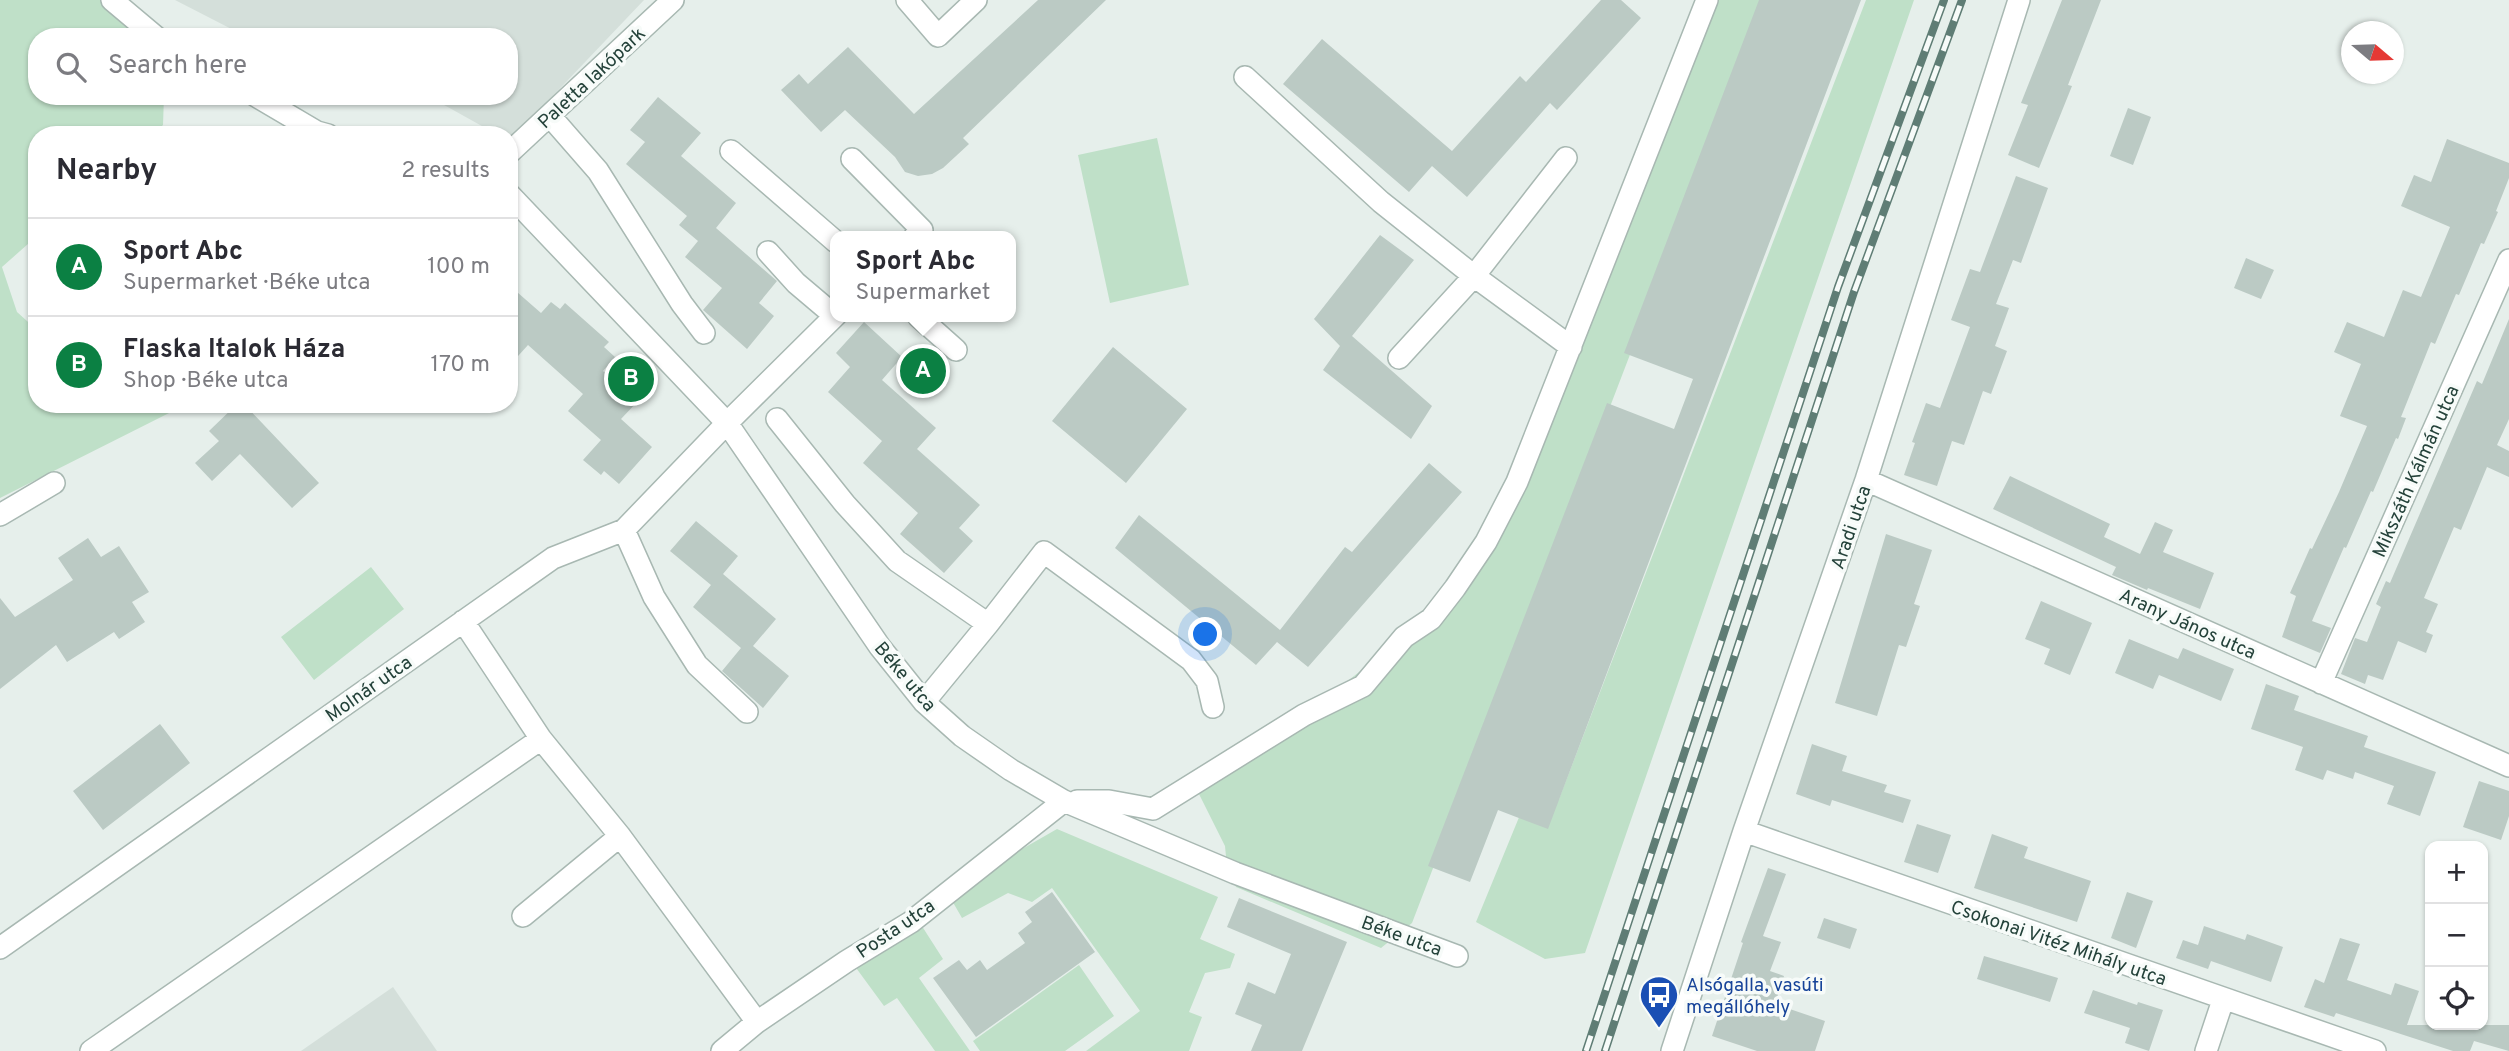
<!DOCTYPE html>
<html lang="en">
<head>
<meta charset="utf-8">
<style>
  body { margin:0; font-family:Overpass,sans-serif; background:#f7f7f7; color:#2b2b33 }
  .controls { position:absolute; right:21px; bottom:21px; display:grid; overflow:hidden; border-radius:14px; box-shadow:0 2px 5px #0004 }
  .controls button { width:63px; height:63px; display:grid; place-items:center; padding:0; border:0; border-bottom:2px solid #e1e1e2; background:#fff; color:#2b2b33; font:35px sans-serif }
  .compass { position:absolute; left:2341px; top:21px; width:63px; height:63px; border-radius:50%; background:#fff; box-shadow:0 2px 5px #0004; rotate:109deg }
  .you { position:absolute; left:1206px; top:635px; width:24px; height:24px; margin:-18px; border:5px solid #fff; border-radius:50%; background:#1a73e8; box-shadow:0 0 0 10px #1a73e833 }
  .badge { display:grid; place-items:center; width:46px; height:46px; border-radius:50%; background:#0b8043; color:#fff; font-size:23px; font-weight:700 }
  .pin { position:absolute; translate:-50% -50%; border:4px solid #fff; box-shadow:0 2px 7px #0006 }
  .popup { position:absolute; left:830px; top:231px; width:186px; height:91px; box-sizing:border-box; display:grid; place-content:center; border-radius:14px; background:#fff; filter:drop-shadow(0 2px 5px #0005); font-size:23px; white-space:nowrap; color:#7c7c81 }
  .popup b { font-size:26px; color:#2b2b33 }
  .popup::after { content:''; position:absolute; left:50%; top:100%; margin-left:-14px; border:14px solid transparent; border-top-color:#fff }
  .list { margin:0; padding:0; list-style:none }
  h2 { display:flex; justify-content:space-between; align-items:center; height:91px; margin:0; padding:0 28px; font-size:30px }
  h2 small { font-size:23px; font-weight:400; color:#7c7c81 }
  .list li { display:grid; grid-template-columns:46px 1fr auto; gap:21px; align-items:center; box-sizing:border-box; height:98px; padding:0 28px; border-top:2px solid #e1e1e2 }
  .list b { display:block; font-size:26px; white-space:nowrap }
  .list p { margin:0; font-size:23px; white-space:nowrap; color:#7c7c81 }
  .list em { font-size:23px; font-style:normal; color:#7c7c81 }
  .icon { flex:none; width:38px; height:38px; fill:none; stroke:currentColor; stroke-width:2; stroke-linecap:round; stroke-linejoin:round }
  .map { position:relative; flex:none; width:2509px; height:1051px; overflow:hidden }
  .search { position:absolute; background:#fff; box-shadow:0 2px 5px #0004; left:28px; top:28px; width:490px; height:77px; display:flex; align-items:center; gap:18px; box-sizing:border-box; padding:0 24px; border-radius:28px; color:#7c7c81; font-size:26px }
  .panel { position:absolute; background:#fff; box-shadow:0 2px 5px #0004; left:28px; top:126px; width:490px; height:287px; border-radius:28px }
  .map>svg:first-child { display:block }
</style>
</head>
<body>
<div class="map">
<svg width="2509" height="1051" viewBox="0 0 2509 1051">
  <rect width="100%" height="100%" fill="#e6efeb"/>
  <path fill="#d4dfda" d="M175,0H644L510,141L509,135H498L428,96H509V37H247Z
    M393,987L437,1051H301Z"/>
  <path fill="#bfe0c8" d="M0,0H112L156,37H37V96H164L163,125L152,135H37V236L2,267L17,312L37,330V404H187L0,498Z
    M1698,0H1766L1412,923L1381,948L1236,887L1227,867L1225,846L1194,784L1304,715L1404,637L1455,588L1517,482Z
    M1866,0H1914L1585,953L1545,959L1476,922L1529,793L1559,799Z
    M1157,138L1189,285L1110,303L1078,155Z
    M371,567L404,609L314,680L281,637Z
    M1057,829L1218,897L1200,939L1235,954L1230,968L1205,973L1189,1012L1202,1017L1189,1051H1086L1140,1011L1052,888L1032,902L1008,893L962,918L947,892Z
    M918,920L943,959L919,978L970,1051H935L897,998L884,1006L851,961Z
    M1079,965L1114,1016L1065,1051H980L973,1041Z"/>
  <path fill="#bbcac4" d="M1038,0H1106L963,138L969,144L943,168L932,174L918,176L905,172L895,157L845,110L821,132L781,90L799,74L808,84L848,47L914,114Z
    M1601,0H1621L1641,18L1557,110L1550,103L1467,197L1432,166L1409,192L1283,84L1322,39L1452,151L1520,76L1526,82Z
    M1759,0H1861L1548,829L1498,810L1470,882L1428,866L1607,403L1674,429L1693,379L1624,353Z
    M2062,0H2101L2068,85L2072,86L2039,168L2008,155L2028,105L2021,103Z
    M658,97L701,133L681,156L736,203L716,228L777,281L759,303L774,316L747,349L703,310L722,288L685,257L698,241L679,225L687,216L626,164L645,142L630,130Z
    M2128,108L2151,117L2133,165L2110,156Z
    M2447,139L2509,163V178L2496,211L2498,212L2484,244L2481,243L2459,295L2456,294L2435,344L2431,342L2401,417L2406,418L2398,439L2396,438L2373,492L2371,491L2346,548L2344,547L2312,621L2331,628L2320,653L2282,637L2296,596L2290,593L2310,548L2312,549L2339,492L2367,426L2340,416L2361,364L2334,352L2347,322L2384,337L2403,290L2421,297L2450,227L2401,206L2414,175L2431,182Z
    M2016,176L2048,188L2021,263L2013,260L1996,304L2009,308L1995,346L2007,351L1991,394L1983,391L1964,445L1952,441L1937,486L1904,475L1915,443L1912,442L1926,403L1940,408L1970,327L1951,320L1970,269L1980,272Z
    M1380,235L1414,260L1352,336L1432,406L1411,439L1323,370L1340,346L1314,319Z
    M2246,258L2274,270L2261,299L2234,288Z
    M509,285L541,313L551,302L560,309L565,303L609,342L604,347L615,357L603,371L638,401L621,419L652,447L619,484L604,471L601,475L583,460L601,440L568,411L583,394L528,345L509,366Z
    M2509,319V419L2497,445L2509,451V477L2487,467L2461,530L2454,527L2424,598L2438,604L2426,632L2433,635L2426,653L2398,641L2383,680L2368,675L2365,684L2341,674L2355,638L2367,642L2381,607L2376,604L2386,581L2390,583L2477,381L2482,384Z
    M864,322L902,357L882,380L936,428L917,449L980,505L959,528L973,541L944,573L900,534L918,513L863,463L882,441L828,392L850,367L836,353Z
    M1113,347L1187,409L1126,483L1052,421Z
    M237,404H244L319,483L292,508L240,454L212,481L195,463L219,441L209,431Z
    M1429,463L1462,492L1308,667L1277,642L1256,665L1115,548L1139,515L1280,630L1345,547L1352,552Z
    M2010,476L2110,524L2104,537L2140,554L2155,522L2173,530L2163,552L2214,573L2200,609L2148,588L2147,590L2112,575L2116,567L1993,509Z
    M696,521L738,556L723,574L776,619L753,646L789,676L763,708L722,671L741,648L693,607L711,585L670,551Z
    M1886,534L1932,550L1914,604L1920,606L1906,647L1899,645L1877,716L1835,703Z
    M88,538L101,557L119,546L149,592L132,602L145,622L119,639L114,632L67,662L56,645L0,689V598L15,617L73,580L58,558Z
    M2041,601L2092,623L2070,675L2044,664L2050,649L2025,639Z
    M2129,639L2178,659L2183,648L2234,669L2221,701L2159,675L2153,689L2115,673Z
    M2266,684L2299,696L2294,710L2368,736L2364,747L2436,772L2420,816L2387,804L2394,786L2355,772L2353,779L2327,770L2323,780L2295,770L2303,747L2251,729Z
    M160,724L190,763L103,830L73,791Z
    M1812,744L1847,756L1842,771L1887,785L1884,792L1911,800L1903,823L1832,800L1830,806L1796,794Z
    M2479,781L2509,791V816L2501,840L2463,827Z
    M1917,824L1951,835L1938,873L1904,862Z
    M1992,834L2028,847L2024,858L2091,881L2077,922L1974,888Z
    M1768,868L1786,874L1763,936L1781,942L1770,971L1784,976L1775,1004L1825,1021L1815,1051H1757L1712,1036L1743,943L1741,942Z
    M1052,892L1095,952L976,1037L933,978L959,960L967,970L980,960L987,970L1025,943L1018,933L1032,922L1025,912Z
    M2127,892L2153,901L2136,948L2111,938Z
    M1239,898L1347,942L1302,1051H1251L1262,1025L1235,1014L1248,982L1275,994L1291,954L1227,927Z
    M1824,918L1857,929L1850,949L1817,938Z
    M2204,926L2245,940L2247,934L2283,947L2271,982L2211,961L2208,969L2176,958L2183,940L2198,945Z
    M2340,938L2360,944L2347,980L2391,995L2395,983L2419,991L2407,1025H2509V1051L2474,1041L2470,1051H2453L2336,1013L2334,1017L2304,1007L2315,979L2324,983Z
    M1984,956L2058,978L2050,1002L1977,979Z
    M2093,990L2137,1005L2138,1002L2163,1010L2149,1051L2125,1043L2130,1028L2084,1013Z"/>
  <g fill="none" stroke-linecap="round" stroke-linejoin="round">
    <g stroke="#a8b8b2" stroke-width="24">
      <path id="minor" d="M112,0L156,37
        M907,0L938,36L976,0
        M1245,77L1381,202L1474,276L1571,347
        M256,96L317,132L328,135
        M550,116L598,171L682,304L704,333
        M731,151L836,242
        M509,153L673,0
        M852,159L922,230L915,236
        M509,194L727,423L880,647L924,702L962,736L1011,770L1064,801L1235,873L1457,956
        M768,252L796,283L835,316
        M919,317L956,350
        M1399,358L1474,276L1566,158
        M777,419L845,504L897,561L988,624L924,702
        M1866,480L2509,766
        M0,515L54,483
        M624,530L654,597L697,665L747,712
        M463,621L541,739L620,836L757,1022
        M988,624L1044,552L1191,660L1207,681L1213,707
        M2321,683L2509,260
        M1077,801H1109L1153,809L1304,715L1363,686L1404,637L1431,619L1455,588L1486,542L1517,482L1707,0
        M1744,831L2375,1051
        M523,916L620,836
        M0,948L553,558L624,530L727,423L836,315
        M91,1051L541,739
        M722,1051L757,1022L847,961L911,922L1064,801
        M1672,1051L1744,831L1866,480L2019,0
        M2206,1051L2223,1000"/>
    </g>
    <use href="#minor" stroke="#fff" stroke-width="21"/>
    <g stroke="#5f7d75" stroke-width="8">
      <path id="rail" d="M1586,1051L1838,287L1944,0
        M1605,1051L1854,292L1962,0"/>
    </g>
    <use href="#rail" stroke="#f7fbf9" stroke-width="5" stroke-dasharray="16" stroke-linecap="butt"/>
  </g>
  <defs>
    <g id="bus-pin" transform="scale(2.0125)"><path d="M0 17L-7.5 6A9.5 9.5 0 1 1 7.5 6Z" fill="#1a4fb4" stroke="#f7fbf9"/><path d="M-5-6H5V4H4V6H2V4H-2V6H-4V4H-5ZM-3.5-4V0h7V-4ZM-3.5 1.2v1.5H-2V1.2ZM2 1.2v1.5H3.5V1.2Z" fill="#fff"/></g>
  </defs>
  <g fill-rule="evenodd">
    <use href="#bus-pin" x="1659" y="995"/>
  </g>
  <g text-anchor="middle" stroke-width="7" stroke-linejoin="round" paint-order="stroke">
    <g font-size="19" fill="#24423a" stroke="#f7fbf9">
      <text transform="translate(591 77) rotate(-43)" y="7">Paletta lakópark</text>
      <text transform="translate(2415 471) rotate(-66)" y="7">Mikszáth Kálmán utca</text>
      <text transform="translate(1850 527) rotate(-71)" y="7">Aradi utca</text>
      <text transform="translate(2188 623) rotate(24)" y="7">Arany János utca</text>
      <text transform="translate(906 676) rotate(50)" y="7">Béke utca</text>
      <text transform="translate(368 688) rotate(-35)" y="7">Molnár utca</text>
      <text transform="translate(895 928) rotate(-34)" y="7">Posta utca</text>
      <text transform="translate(1402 935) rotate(20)" y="7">Béke utca</text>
      <text transform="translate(2059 942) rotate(19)" y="7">Csokonai Vitéz Mihály utca</text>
    </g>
    <g font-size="19" fill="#164399" stroke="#f7fbf9" text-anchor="start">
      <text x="1686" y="991">Alsógalla, vasúti<tspan x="1686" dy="22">megállóhely</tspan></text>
    </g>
  </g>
</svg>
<div class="controls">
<button>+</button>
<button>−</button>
<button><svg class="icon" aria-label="locate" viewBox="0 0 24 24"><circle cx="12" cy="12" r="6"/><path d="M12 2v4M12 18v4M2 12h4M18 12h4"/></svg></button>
</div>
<svg class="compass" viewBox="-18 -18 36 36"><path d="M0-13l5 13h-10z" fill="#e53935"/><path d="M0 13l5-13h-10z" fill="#7c7c81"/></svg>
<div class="you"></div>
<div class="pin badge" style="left:923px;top:371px">A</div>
<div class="popup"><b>Sport Abc</b>Supermarket</div>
<div class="pin badge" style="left:631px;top:379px">B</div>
<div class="search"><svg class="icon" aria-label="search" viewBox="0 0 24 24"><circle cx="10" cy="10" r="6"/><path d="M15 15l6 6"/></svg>Search here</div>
<section class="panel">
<h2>Nearby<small>2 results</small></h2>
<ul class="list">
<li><span class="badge">A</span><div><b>Sport Abc</b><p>Supermarket · Béke utca</p></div><em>100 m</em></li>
<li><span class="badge">B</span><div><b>Flaska Italok Háza</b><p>Shop · Béke utca</p></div><em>170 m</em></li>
</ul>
</section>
</div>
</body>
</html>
